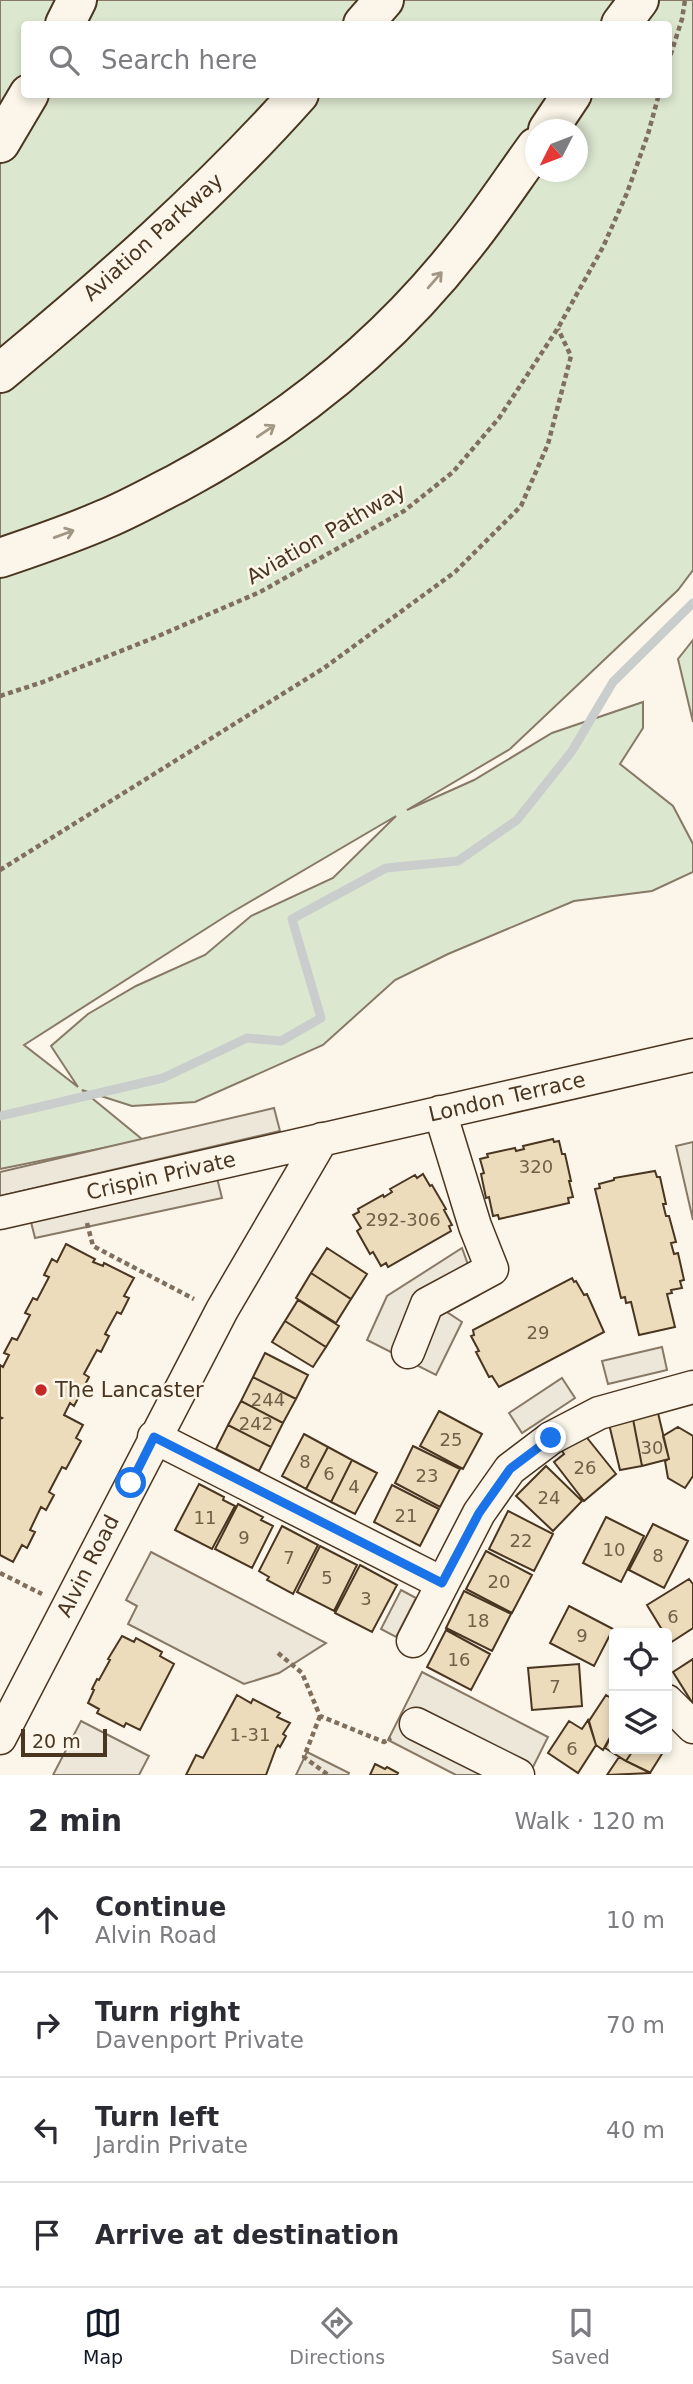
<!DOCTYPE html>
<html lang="en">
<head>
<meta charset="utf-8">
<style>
  body { margin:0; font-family:"DejaVu Sans",sans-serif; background:#f7f7f7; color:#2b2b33 }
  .controls { position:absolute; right:21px; bottom:21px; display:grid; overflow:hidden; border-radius:7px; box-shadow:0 4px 10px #0003 }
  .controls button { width:63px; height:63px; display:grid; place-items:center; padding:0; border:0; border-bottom:2px solid #e1e1e2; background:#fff; color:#2b2b33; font:35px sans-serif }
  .compass { position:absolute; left:525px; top:119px; width:63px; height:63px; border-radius:50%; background:#fff; box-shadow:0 4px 10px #0003; rotate:228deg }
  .scale { position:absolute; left:21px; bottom:18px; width:86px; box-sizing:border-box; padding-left:7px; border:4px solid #4a3520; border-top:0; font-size:19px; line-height:24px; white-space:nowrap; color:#4a3520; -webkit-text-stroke:5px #fbf6e9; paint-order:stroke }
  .stop { position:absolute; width:21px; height:21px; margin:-16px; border:5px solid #1a73e8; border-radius:50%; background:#fff }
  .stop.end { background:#1a73e8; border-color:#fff; box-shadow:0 2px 7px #0008 }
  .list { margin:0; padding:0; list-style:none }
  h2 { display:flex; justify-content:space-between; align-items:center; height:91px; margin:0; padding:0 28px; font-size:30px }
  h2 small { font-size:23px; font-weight:400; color:#7c7c81 }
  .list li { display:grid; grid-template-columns:46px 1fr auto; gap:21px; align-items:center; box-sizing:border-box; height:105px; padding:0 28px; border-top:2px solid #e1e1e2 }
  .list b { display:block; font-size:26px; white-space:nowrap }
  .list p { margin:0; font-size:23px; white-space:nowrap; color:#7c7c81 }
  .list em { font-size:23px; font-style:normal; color:#7c7c81 }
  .icon { flex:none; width:38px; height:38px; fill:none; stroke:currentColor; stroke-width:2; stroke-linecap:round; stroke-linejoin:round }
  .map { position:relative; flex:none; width:693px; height:1775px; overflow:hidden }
  .search { position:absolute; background:#fff; box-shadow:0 4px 10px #0003; left:21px; right:21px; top:21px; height:77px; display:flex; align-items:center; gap:18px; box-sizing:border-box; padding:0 24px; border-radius:7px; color:#7c7c81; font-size:26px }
  .sheet { height:511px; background:#fff }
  nav { display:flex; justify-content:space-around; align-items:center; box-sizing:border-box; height:98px; border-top:2px solid #e1e1e2; background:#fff; font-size:19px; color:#7c7c81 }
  nav a { display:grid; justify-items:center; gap:4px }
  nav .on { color:#111827 }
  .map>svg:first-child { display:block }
</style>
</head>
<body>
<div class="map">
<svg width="693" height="1775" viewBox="0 0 693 1775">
  <rect width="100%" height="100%" fill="#fbf6e9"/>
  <path fill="#dce7d0" stroke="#887966" stroke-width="2" fill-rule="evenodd" d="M0,0H693V570L678,590L510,749L407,810L474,780L552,733L643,702V728L620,764L673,806L693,844V872L652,891L574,901L448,954L395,980L323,1045L195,1102L132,1106L82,1090L143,1140L0,1169ZM24,24H668V94H24ZM536,130H578V172H536ZM396,816L333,878L251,916L205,955L136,986L88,1014L51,1046L78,1087L24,1045L229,914Z
    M693,640V722L678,659Z"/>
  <path fill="#ede7d9" stroke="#887966" stroke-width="2" d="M274,1108L280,1131L0,1196V1172Z
    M693,1142V1220L676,1146Z
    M217,1178L222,1198L35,1238L30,1218Z
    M462,1248L479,1295L447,1312L462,1322L436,1375L367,1340L387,1296Z
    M662,1347L667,1370L608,1384L602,1361Z
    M562,1378L575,1398L522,1433L509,1413Z
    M151,1552L326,1643L279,1673L244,1684L128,1624L137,1606L126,1600Z
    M401,1590L416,1598L396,1637L381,1629Z
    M422,1672L548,1737L529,1775H456L388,1740Z
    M81,1721L149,1756L139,1775H53Z
    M307,1752L349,1773L348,1775H296Z"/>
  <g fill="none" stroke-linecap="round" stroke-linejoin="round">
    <path stroke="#c9cecd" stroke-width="9" d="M0,1116L163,1078L247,1038L281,1041L321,1018L292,919L386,868L458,861L517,820L572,751L613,682L693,603"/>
  </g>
  <path fill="#ecdcbc" stroke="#4a3520" stroke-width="2" d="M553,1139L554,1142L559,1141L562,1154H565L571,1181H569L573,1197L568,1198L569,1203L499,1219L498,1215L493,1216L489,1197L486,1198L481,1174L484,1173L480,1159L488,1157L487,1154L515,1148L516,1151L524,1149L523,1146Z
    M655,1171L657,1177H660L666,1204H663L666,1216H669L676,1242L671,1243L674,1254L678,1253L684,1280L680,1281L682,1288L671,1290L672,1293L667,1294L675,1327L639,1335L631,1302L626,1303L625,1297L621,1298L595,1189L600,1188L599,1184L614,1180V1178Z
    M423,1174L430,1186L432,1185L446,1209L444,1210L452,1225L449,1226L451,1231L388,1267L386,1263L381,1266L373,1252L370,1254L357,1231L361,1228L353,1215L359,1212L358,1209L383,1195L384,1197L392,1192L390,1189L415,1175L417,1178Z
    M66,1244L95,1259L93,1262L103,1266L104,1263L134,1278L124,1296L129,1298L121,1314L117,1312L105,1334L109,1336L101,1352L97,1350L84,1374L89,1377L74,1406L70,1403L64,1415L83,1425L76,1438L81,1441L66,1469L62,1467L49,1492L54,1495L46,1510L41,1507L30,1530L35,1532L27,1548L22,1545L13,1562L0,1555V1419L2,1418L0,1417V1365L3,1367L9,1355L4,1353L12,1338L17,1340L30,1315L25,1313L33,1298L37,1300L49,1277L44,1275L52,1259L57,1262Z
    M327,1248L367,1274L351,1299L311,1273Z
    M311,1273L351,1299L336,1323L296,1298Z
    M572,1278L574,1282L576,1281L584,1295L587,1294L604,1332L499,1387L492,1376L489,1377L476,1352L479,1351L471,1336L474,1335L473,1330Z
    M298,1300L339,1326L326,1347L285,1321Z
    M285,1321L326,1347L313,1367L272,1342Z
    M265,1353L308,1375L296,1399L253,1377Z
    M253,1377L296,1399L283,1423L241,1401Z
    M241,1401L283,1423L271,1447L228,1425Z
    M439,1411L482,1434L463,1469L420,1446Z
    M658,1413L669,1459L642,1466L633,1419Z
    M633,1419L642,1466L620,1470L609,1424Z
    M228,1425L271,1447L259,1471L216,1449Z
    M678,1427L693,1436V1476L685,1488L668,1478L665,1461L669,1459L663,1436Z
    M304,1434L328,1447L306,1489L282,1476Z
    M584,1434L616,1474L584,1501L554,1462L564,1454L562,1451Z
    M413,1446L460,1469L440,1507L395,1483Z
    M328,1447L352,1460L331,1502L306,1489Z
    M352,1460L377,1473L355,1514L331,1502Z
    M546,1466L582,1501L553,1531L516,1496Z
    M199,1484L224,1497L223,1500L235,1506L212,1549L175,1530Z
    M392,1485L439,1509L420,1546L374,1522Z
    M238,1504L263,1517L261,1520L273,1526L252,1568L215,1549Z
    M508,1511L553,1534L534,1571L489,1549Z
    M606,1517L644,1536L621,1582L583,1563Z
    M653,1524L688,1541L664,1588L629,1570Z
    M282,1526L318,1545L293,1594L267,1580L269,1577L259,1571Z
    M320,1546L357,1565L334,1611L297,1592Z
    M486,1551L532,1575L512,1613L466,1589Z
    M360,1565L397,1585L372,1632L335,1613Z
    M689,1579L693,1584V1628L670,1643L667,1633H664L647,1605Z
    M464,1591L511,1614L492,1651L446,1628Z
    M569,1606L613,1629L594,1666L550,1643Z
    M446,1630L490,1654L471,1690L427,1667Z
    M122,1636L134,1642L136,1638L162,1652L160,1656L174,1664L140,1730L126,1723L124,1727L97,1713L99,1709L88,1703L94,1690L92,1689L97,1679L99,1680L110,1660L108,1659Z
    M693,1659V1704L673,1672Z
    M579,1664L582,1706L532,1710L528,1668Z
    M237,1695L251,1703L253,1699L280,1713L277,1717L290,1723L283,1734L286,1736L280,1747L278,1745L276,1748L266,1775H186L196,1755L203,1758Z
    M606,1695L614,1700V1730L603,1750L596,1745L589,1721Z
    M588,1720L596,1745L578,1773L548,1753L569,1721L582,1729Z
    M614,1730V1749H634L626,1761L605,1748Z
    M634,1749H665L650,1773L626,1761Z
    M619,1757L626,1761L651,1773L607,1775Z
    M375,1764L385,1769L387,1767L398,1773L397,1775H370Z"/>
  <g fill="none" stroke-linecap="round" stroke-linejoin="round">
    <g stroke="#4a3520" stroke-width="35">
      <path id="minor" d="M0,1213L693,1055
        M408,1352L427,1304L492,1269L475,1226L440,1112
        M154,1437L442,1583
        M413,1641L479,1513L510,1469L551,1438L599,1413L693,1387
        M667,1701L693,1727
        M416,1724L518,1775
        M0,1738L222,1310L322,1139"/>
    </g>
    <g stroke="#4a3520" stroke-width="42">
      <path id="major" d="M65,24L77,0
        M363,24L384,0
        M621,24L639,0
        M548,130L572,94
        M0,143L29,94
        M0,373C103,288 210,194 299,94
        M0,558C35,546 71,534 105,519C129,509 152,496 176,484C288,424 385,347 464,246C490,214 512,180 536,147"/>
    </g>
    <path stroke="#7f6f5c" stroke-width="4.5" stroke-dasharray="5 3.5" stroke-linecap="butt" d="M668,63L682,19L685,0
      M0,696L43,682L156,637L260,592L404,511L453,472L499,418L558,328L603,247L627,193L648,134L659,94
      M0,870L324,668L455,572L521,506L548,444L571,356L558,329
      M87,1223L93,1246L194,1299
      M0,1573L42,1594
      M278,1653L302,1673L320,1716L384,1742L391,1738
      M320,1716L304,1757L328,1775"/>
    <use href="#minor" stroke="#fbf6e9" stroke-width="32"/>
    <use href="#major" stroke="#fbf6e9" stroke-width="38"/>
  </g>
  <defs><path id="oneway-shaft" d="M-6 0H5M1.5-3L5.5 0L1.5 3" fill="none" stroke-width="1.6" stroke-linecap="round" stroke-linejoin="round" transform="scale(1.75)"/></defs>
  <g stroke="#a29684">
    <use href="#oneway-shaft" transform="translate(435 280) rotate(-49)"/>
    <use href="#oneway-shaft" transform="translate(266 431) rotate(-34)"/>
    <use href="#oneway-shaft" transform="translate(64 534) rotate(-20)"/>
  </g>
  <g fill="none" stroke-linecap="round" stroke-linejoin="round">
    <path stroke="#1a73e8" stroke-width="9" d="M131,1483L154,1437L442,1583L479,1513L510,1469L551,1438"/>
  </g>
  <circle fill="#c62828" stroke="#fbf6e9" stroke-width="2.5" cx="41" cy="1390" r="7"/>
  <g text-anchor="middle" stroke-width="5" stroke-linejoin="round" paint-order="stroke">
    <g font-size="18" fill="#725f47">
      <text x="536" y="1173">320</text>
      <text x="403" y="1226">292-306</text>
      <text x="538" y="1339">29</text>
      <text x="268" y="1406">244</text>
      <text x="256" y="1430">242</text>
      <text x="451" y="1446">25</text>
      <text x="652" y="1454">30</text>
      <text x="305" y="1468">8</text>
      <text x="585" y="1474">26</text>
      <text x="329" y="1480">6</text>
      <text x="427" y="1482">23</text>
      <text x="354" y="1493">4</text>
      <text x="549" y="1504">24</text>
      <text x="406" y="1522">21</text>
      <text x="205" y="1524">11</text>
      <text x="244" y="1544">9</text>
      <text x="521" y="1547">22</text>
      <text x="614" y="1556">10</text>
      <text x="658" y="1562">8</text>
      <text x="289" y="1564">7</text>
      <text x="327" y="1584">5</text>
      <text x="499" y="1588">20</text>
      <text x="366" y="1605">3</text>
      <text x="673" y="1623">6</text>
      <text x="478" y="1627">18</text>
      <text x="582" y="1642">9</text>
      <text x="459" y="1666">16</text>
      <text x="555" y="1693">7</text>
      <text x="250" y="1741">1-31</text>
      <text x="572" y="1755">6</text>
    </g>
    <g font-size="21" fill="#4a3520" stroke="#fbf6e9">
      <text transform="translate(153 237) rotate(-42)" y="7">Aviation Parkway</text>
      <text transform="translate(326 534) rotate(-30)" y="7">Aviation Pathway</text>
      <text transform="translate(507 1097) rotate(-13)" y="7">London Terrace</text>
      <text transform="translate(161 1176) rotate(-13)" y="7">Crispin Private</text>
      <text transform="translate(88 1566) rotate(-63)" y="7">Alvin Road</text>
    </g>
    <g font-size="21" fill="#4a3520" stroke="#fbf6e9" text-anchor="start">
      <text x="55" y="1397">The Lancaster</text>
    </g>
  </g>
</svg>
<div class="controls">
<button><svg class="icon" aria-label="locate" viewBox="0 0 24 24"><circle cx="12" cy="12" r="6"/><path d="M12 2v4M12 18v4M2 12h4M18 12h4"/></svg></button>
<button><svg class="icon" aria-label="layers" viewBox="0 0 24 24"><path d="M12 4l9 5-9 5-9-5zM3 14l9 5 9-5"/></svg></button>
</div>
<svg class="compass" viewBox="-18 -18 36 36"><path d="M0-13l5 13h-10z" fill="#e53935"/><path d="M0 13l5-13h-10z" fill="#7c7c81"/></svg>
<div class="scale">20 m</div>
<div class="stop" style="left:131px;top:1483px"></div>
<div class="stop end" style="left:551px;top:1438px"></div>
<div class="search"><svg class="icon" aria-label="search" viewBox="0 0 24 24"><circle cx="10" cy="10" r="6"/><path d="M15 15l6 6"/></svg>Search here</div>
</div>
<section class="sheet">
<h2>2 min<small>Walk · 120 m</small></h2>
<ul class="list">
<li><svg class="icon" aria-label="ahead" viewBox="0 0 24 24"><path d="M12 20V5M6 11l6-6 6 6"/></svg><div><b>Continue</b><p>Alvin Road</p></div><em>10 m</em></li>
<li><svg class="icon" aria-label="right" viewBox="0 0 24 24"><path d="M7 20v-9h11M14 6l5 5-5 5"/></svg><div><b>Turn right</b><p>Davenport Private</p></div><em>70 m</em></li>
<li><svg class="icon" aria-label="left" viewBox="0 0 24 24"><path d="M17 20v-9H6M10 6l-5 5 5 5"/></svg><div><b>Turn left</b><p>Jardin Private</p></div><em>40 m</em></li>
<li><svg class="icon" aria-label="arrive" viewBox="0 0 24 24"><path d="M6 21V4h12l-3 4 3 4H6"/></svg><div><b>Arrive at destination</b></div></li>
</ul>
</section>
<nav>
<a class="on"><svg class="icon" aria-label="map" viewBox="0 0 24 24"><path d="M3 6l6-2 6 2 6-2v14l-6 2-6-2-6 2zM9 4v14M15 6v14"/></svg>Map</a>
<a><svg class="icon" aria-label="directions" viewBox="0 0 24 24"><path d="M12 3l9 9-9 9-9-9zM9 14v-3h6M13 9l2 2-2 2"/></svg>Directions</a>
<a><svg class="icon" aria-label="saved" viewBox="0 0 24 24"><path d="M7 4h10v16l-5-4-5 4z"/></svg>Saved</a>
</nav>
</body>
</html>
